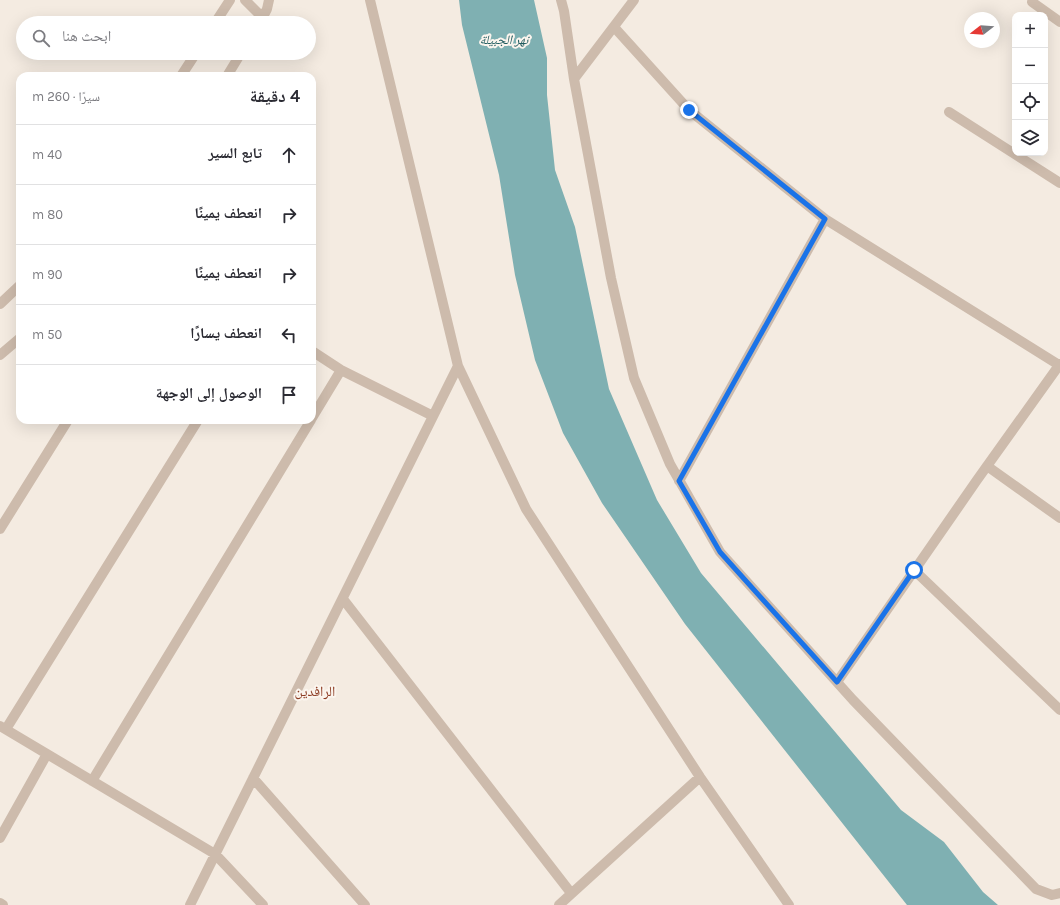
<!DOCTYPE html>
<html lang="ar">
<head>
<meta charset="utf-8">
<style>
  body { margin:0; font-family:Karla,"Noto Naskh Arabic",sans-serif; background:#f2f2f3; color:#2b2b33; direction:rtl }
  .controls { position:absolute; right:12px; top:12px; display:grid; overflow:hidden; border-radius:8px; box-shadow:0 4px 16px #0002 }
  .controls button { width:36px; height:36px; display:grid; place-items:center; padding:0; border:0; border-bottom:1px solid #e1e1e2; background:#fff; color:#2b2b33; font:20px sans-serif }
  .compass { position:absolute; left:964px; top:12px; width:36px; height:36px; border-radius:50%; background:#fff; box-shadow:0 4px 16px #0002; rotate:253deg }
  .stop { position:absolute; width:12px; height:12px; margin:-9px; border:3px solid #1a73e8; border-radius:50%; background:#fff }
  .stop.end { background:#1a73e8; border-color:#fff; box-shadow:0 1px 4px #0008 }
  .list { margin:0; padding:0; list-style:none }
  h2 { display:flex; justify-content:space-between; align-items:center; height:52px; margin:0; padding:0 16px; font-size:17px }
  h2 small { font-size:13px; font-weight:400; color:#7c7c81 }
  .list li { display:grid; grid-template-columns:26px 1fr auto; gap:12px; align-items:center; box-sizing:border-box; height:60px; padding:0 16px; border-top:1px solid #e1e1e2 }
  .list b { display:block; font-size:15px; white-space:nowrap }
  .list em { font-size:13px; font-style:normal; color:#7c7c81 }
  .icon { flex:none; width:22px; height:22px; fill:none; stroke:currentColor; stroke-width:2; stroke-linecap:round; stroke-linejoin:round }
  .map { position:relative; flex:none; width:1060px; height:905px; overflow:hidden; direction:ltr }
  .search { position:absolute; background:#fff; box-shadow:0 4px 16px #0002; left:16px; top:16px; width:300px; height:44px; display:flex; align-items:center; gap:10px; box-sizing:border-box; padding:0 14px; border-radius:22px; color:#7c7c81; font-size:15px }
  .panel { position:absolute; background:#fff; box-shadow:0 4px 16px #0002; left:16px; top:72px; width:300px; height:352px; border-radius:12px; direction:rtl }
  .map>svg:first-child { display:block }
</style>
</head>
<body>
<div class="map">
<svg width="1060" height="905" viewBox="0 0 1060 905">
  <rect width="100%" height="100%" fill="#f4ebe1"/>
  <path fill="#7fb0b2" d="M459,0H534L547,58V95L555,170L575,227L609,389L657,500L701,573L901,810L944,842L983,892L998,905H907L685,624L602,503L563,433L535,360L515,275L499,175L462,25Z"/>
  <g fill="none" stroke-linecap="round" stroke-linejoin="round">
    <path stroke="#cdbbac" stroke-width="10" d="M370,0L458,366L526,509L700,777L789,905
      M561,0L564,11L574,79L611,278L634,378L670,464L720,552L853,700L1036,889L1052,895L1060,893
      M1032,2L1060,22
      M614,27L689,110L825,219L1059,365
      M574,79L634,0
      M949,112L1060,183
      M312,351L341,370L433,416
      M312,418L341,370
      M987,466L1060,518
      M679,481L825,219
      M0,529L68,420
      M914,570L1060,710
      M343,599L571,893
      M837,682L977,480L1060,364
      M0,726L215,854L263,905
      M6,729L198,420
      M253,778L365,905
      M92,781L311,420
      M0,838L47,754
      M0,903L3,905
      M190,905L458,366
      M559,905L700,777"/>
    <path stroke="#cdbbac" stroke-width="10" d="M245,0L263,18
      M215,23L230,0
      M260,23L267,9L269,0
      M181,76L196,53
      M227,76L241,53
      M0,304L20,285
      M0,355L20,338"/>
  </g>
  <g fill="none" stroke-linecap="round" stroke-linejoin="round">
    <path stroke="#1a73e8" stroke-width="5" d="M689,110L825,219L679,481L720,552L837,682L914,570"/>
  </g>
  <g text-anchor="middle" stroke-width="4" stroke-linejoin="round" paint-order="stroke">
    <g font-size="13" font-style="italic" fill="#1f5a5e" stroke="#fbf5ee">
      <text x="504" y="44">نهر الجبيلة</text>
    </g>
    <g font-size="14" fill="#8c3b22" stroke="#fbf5ee">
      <text x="315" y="696">الرافدين</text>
    </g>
  </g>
</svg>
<div class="controls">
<button>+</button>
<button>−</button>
<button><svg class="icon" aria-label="locate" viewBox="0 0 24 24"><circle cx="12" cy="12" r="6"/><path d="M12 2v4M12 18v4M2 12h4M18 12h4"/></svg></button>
<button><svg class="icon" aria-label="layers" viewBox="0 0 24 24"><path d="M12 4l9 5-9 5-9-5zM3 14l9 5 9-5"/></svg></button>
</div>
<svg class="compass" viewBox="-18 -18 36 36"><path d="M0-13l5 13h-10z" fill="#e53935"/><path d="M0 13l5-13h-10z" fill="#7c7c81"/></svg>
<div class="stop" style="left:914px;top:570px"></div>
<div class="stop end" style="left:689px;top:110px"></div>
<div class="search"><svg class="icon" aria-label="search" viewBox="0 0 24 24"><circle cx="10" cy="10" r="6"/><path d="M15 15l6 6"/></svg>ابحث هنا</div>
<section class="panel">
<h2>4 دقيقة<small>سيرًا · 260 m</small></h2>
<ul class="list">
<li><svg class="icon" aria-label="ahead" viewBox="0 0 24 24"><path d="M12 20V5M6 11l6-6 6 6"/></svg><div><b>تابع السير</b></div><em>40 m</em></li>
<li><svg class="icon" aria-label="right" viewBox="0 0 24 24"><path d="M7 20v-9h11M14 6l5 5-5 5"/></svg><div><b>انعطف يمينًا</b></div><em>80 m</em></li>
<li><svg class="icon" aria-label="right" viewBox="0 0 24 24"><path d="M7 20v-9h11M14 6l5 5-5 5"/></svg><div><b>انعطف يمينًا</b></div><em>90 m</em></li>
<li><svg class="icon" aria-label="left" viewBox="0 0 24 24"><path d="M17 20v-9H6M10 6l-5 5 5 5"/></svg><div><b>انعطف يسارًا</b></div><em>50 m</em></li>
<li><svg class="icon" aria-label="arrive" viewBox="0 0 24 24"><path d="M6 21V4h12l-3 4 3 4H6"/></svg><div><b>الوصول إلى الوجهة</b></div></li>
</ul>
</section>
</div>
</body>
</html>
